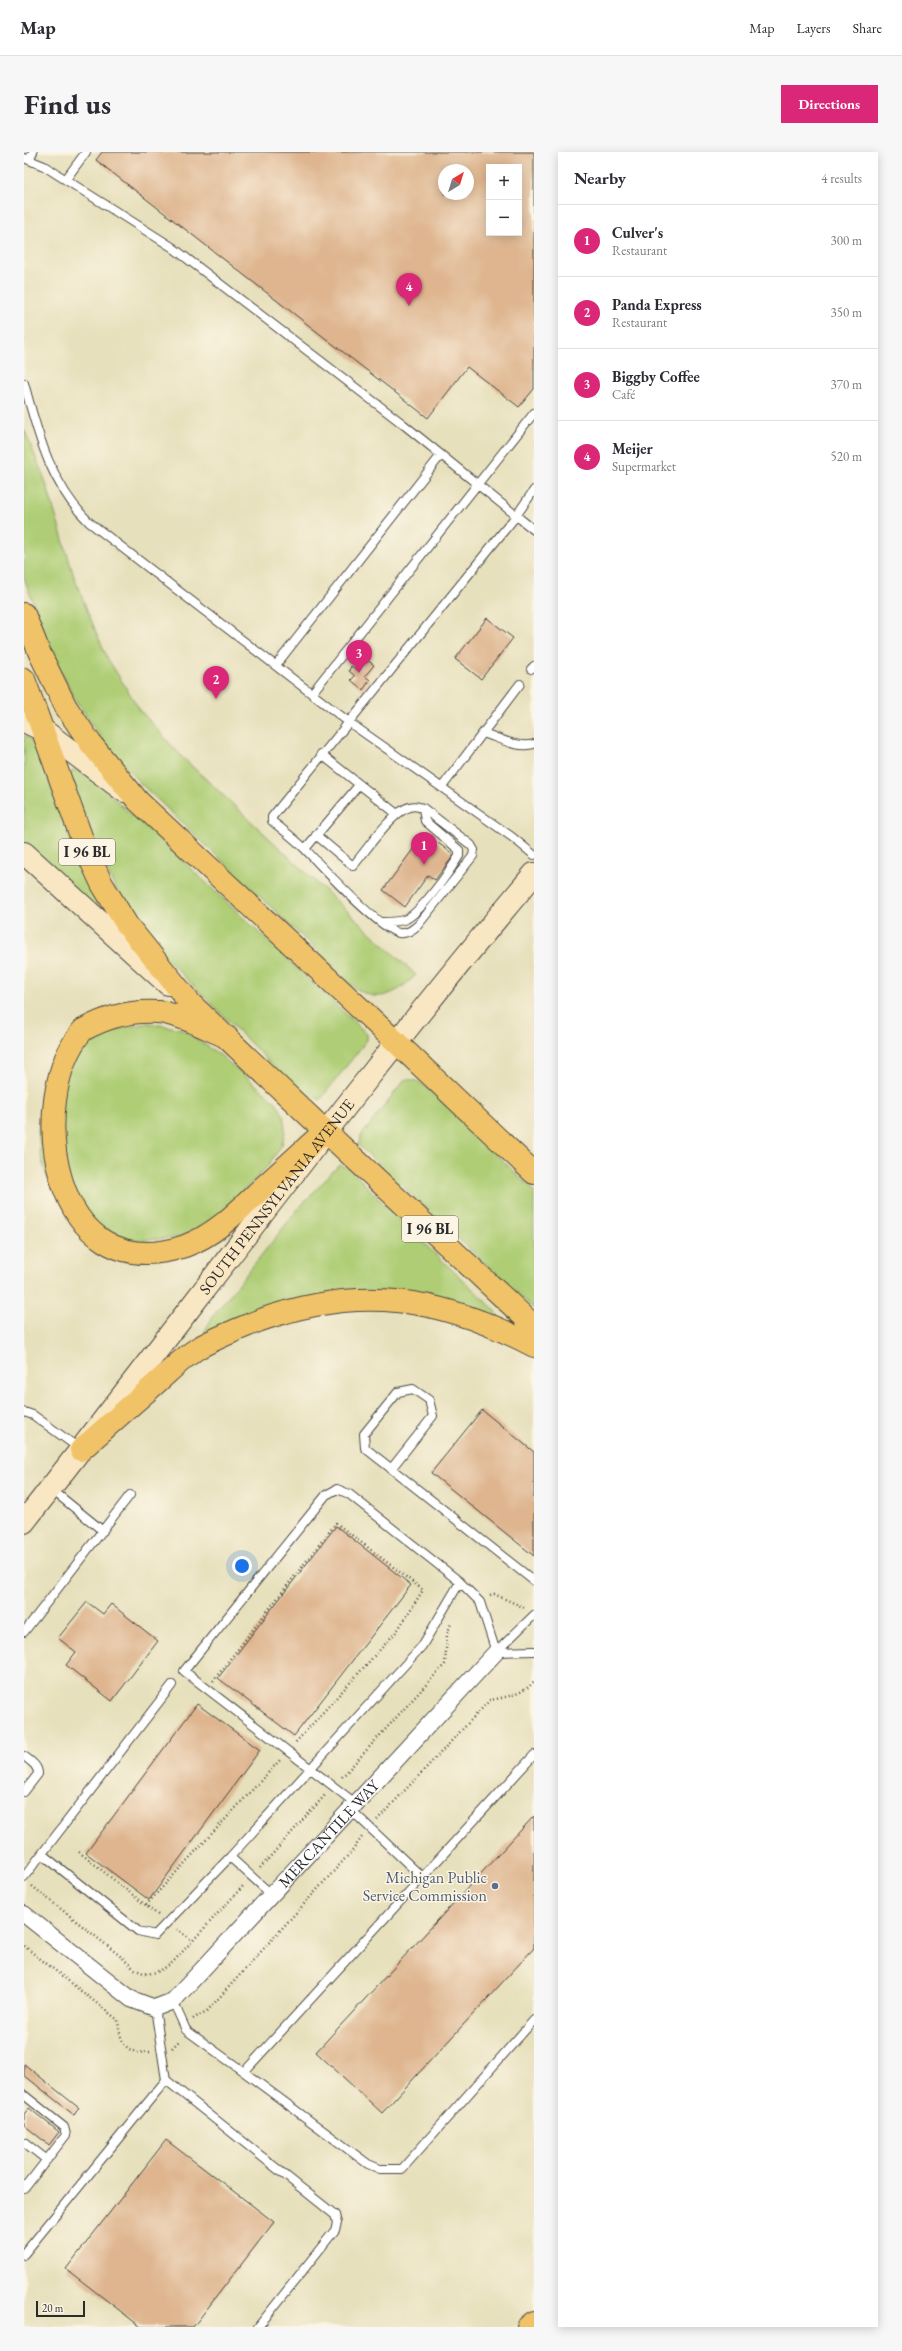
<!DOCTYPE html>
<html lang="en">
<head>
<meta charset="utf-8">
<style>
  body { margin:0; font-family:"EB Garamond",serif; background:#f7f7f7; color:#2b2b33 }
  .controls { position:absolute; right:12px; top:12px; display:grid; overflow:hidden; border-radius:0px; box-shadow:0 2px 10px #0003 }
  .controls button { width:36px; height:36px; display:grid; place-items:center; padding:0; border:0; border-bottom:1px solid #e1e1e2; background:#fff; color:#2b2b33; font:20px sans-serif }
  .compass { position:absolute; left:414px; top:12px; width:36px; height:36px; border-radius:50%; background:#fff; box-shadow:0 2px 10px #0003; rotate:38deg }
  .scale { position:absolute; left:12px; bottom:10px; width:49px; box-sizing:border-box; padding-left:4px; border:2px solid #2b2b2b; border-top:0; font-size:11px; line-height:14px; white-space:nowrap; color:#2b2b2b; -webkit-text-stroke:3px #fcf5e5; paint-order:stroke }
  .you { position:absolute; left:218px; top:1414px; width:14px; height:14px; margin:-10px; border:3px solid #fff; border-radius:50%; background:#1a73e8; box-shadow:0 0 0 6px #1a73e833 }
  .badge { display:grid; place-items:center; width:26px; height:26px; border-radius:50%; background:#db2777; color:#fff; font-size:13px; font-weight:700 }
  .pin { position:absolute; translate:-50% -33px; filter:drop-shadow(0 1px 2px #0008) }
  .pin::after { content:''; position:absolute; top:21px; width:14px; height:12px; background:inherit; clip-path:polygon(0 0,100% 0,50% 100%) }
  .list { margin:0; padding:0; list-style:none }
  h2 { display:flex; justify-content:space-between; align-items:center; height:52px; margin:0; padding:0 16px; font-size:17px }
  h2 small { font-size:13px; font-weight:400; color:#7c7c81 }
  .list li { display:grid; grid-template-columns:26px 1fr auto; gap:12px; align-items:center; box-sizing:border-box; height:72px; padding:0 16px; border-top:1px solid #e1e1e2 }
  .list b { display:block; font-size:15px; white-space:nowrap }
  .list p { margin:0; font-size:13px; white-space:nowrap; color:#7c7c81 }
  .list em { font-size:13px; font-style:normal; color:#7c7c81 }
  .map { position:relative; flex:none; width:510px; height:2175px; overflow:hidden; border-radius:0px }
  header { display:flex; align-items:center; gap:24px; box-sizing:border-box; height:56px; padding:0 20px; background:#fff; border-bottom:1px solid #e1e1e2 }
  header strong { font-size:19px }
  nav { display:flex; gap:22px; margin-inline-start:auto; font-size:14px }
  .intro { display:flex; align-items:center; justify-content:space-between; box-sizing:border-box; height:96px; padding:0 24px }
  h1 { margin:0; font-size:28px }
  .button { padding:10px 18px; border-radius:0px; background:#db2777; color:#fff; font-size:14px; font-weight:700 }
  main { display:flex; gap:24px; padding:0 24px }
  aside { flex:1; background:#fff; border-radius:0px; box-shadow:0 2px 10px #0003 }
  .map>svg:first-child { display:block }
</style>
</head>
<body>
<header>
<strong>Map</strong>
<nav><a>Map</a><a>Layers</a><a>Share</a></nav>
</header>
<div class="intro"><h1>Find us</h1><a class="button">Directions</a></div>
<main>
<div class="map">
<svg width="510" height="2175" viewBox="0 0 510 2175">
  <rect width="100%" height="100%" fill="#fcf5e5"/>
  <filter id="ink" filterUnits="userSpaceOnUse"><feTurbulence type="fractalNoise" baseFrequency=".025" numOctaves="2"/><feDisplacementMap in="SourceGraphic" scale="8" xChannelSelector="R" yChannelSelector="G"/><feConvolveMatrix kernelMatrix="1 2 1 2 8 2 1 2 1" color-interpolation-filters="sRGB"/></filter>
  <filter id="wash" filterUnits="userSpaceOnUse"><feTurbulence type="fractalNoise" baseFrequency=".012" numOctaves="4" result="noise"/><feDisplacementMap in="SourceGraphic" scale="16" xChannelSelector="R" yChannelSelector="G"/><feGaussianBlur stdDeviation="0.9" result="paint"/><feColorMatrix in="noise" values="0 0 0 0 0 0 0 0 0 0 0 0 0 0 0 0 0 1.4 0 .05"/><feComposite in="paint" operator="in"/></filter>
  <g filter="url(#wash)">
    <rect width="100%" height="100%" fill="#e7e0bc"/>
    <path fill="#aecd74" stroke="#6c7c50" d="M0,277L21,328L51,428L72,480L84,507L116,558L157,604L392,823C356,859 335,845 306,811L114,629L81,592L51,547L28,502L0,426Z
      M0,582L11,592L54,708L75,751L74,755H70L0,689Z
      M53,618L69,628L130,682L343,882V888L296,948L279,941L254,919L129,793L90,734L69,687L46,623L48,619Z
      M124,871L158,877L196,903L252,950L260,964L261,979L258,993L244,1014L194,1064L167,1080L155,1085L111,1089L89,1084L40,1052L23,1026L16,1001L14,978L22,939L48,904L67,888L85,879Z
      M381,927L393,929L406,938L510,1039V1157L334,993L337,984Z
      M315,1013L326,1017L375,1068L470,1157L473,1164L399,1143L180,1181L189,1164L275,1056Z"/>
    <g id="blocks">
      <path fill="#deb58f" fill-rule="evenodd" d="M78,0H510V237L495,255L443,215L404,266L72,8ZM465,15H495V81H465ZM420,18H444V42H420Z
        M463,466L489,486L457,527L431,507Z
        M343,508L350,513L341,524L346,528L339,538L327,528L331,524L325,519L327,514L335,519Z
        M401,681L430,703L411,728L404,723L381,755L359,738Z
        M458,1258L510,1300V1404L407,1321Z
        M312,1374L387,1433L270,1584L194,1526Z
        M63,1450L79,1462L87,1452L134,1489L88,1549L42,1513L52,1500L34,1486Z
        M173,1552L236,1598L125,1748L62,1701Z
        M510,1664V1796L358,1961L292,1900Z
        M0,1912L55,1956L50,1963L0,1923Z
        M5,1956L35,1980L25,1993L0,1973V1962Z
        M142,1988L250,2070L169,2175H117L42,2117Z"/>
    </g>
  </g>
  <g filter="url(#ink)">
    <use href="#blocks" fill-opacity="0" stroke="#474641" stroke-width="1"/>
    <g fill="none" stroke-linecap="round" stroke-linejoin="round">
      <g stroke="#474641" stroke-width="10">
        <path id="service" d="M0,6L20,14L148,95L379,272L510,378
          M5,8L9,0
          M42,27L62,0
          M0,231C14,282 26,332 65,370L326,571L488,685L510,703
          M252,513L417,303
          M507,517L510,514
          M288,541L510,261
          M459,581C475,586 494,597 510,592
          M297,602L373,662
          M418,635L496,532
          M292,683L329,714C342,699 368,659 386,655C391,653 394,655 399,656L447,693L450,698L449,704L394,773C388,778 383,782 375,781C355,777 297,714 281,697C271,687 259,678 248,669V665L492,364L510,338
          M281,697L335,633
          M358,770C366,770 375,770 382,767C397,760 426,719 435,704V698L401,669L399,656
          M0,1260L9,1263L56,1297
          M367,1317L409,1264L405,1248L389,1237L374,1240L340,1282L341,1296L510,1429
          M27,1337L79,1379
          M0,1480L106,1343
          M472,1500L510,1463
          M472,1500L510,1499
          M0,1604C6,1609 14,1613 14,1622L0,1640
          M331,1651L160,1519L302,1343L313,1337L325,1342L436,1430L456,1450L472,1500
          M326,1657L399,1726
          M18,1702L114,1779L131,1783L206,1705L398,1494L436,1430
          M206,1705L247,1742
          M0,1725L148,1533
          M149,1849L162,1878L220,1920L510,1603
          M131,1856L142,1928L311,2063L313,2071L311,2078L234,2175
          M220,1920L344,2012L356,2017H378L510,1868
          M0,1943L40,1975L42,1983L0,2037
          M0,1990L23,2008
          M0,2102L142,1928"/>
      </g>
      <g stroke="#474641" stroke-width="18">
        <g id="minor">
          <path id="s1" d="M0,1762L107,1847L131,1856L149,1849L472,1500"/>
        </g>
      </g>
      <g stroke="#474641" stroke-width="24">
        <g id="secondary">
          <path d="M0,569L19,578L100,639"/>
          <path d="M0,701L144,832"/>
          <path id="s2" d="M0,1370C170,1154 333,932 510,722"/>
        </g>
      </g>
      <g stroke="#474641" stroke-width="24">
        <path id="primary" d="M0,462L16,502L42,555L67,592L114,649L372,890
          M0,527L62,698L78,732L103,773L167,852L301,979C279,999 257,1019 235,1039C213,1060 191,1083 161,1094C27,1140 0,946 59,878C82,865 109,858 135,860C158,863 181,876 203,885"/>
      </g>
      <g stroke="#474641" stroke-width="24">
        <path id="motorway" d="M372,890L510,1021
          M301,979L510,1174
          M57,1298C81,1276 105,1255 129,1234C144,1221 159,1205 176,1195C194,1185 215,1177 234,1169C335,1132 417,1145 510,1194
          M504,2175L510,2170"/>
      </g>
      <path stroke="#474641" stroke-width="2.5" stroke-dasharray="1 3" stroke-linecap="butt" d="M466,1443L470,1442L501,1456
        M189,1529L312,1371L399,1438L373,1479L271,1591
        M318,1625L421,1512L423,1483L427,1471
        M353,1668L466,1548C481,1545 500,1543 510,1529
        M55,1700L134,1763
        M236,1716L302,1642
        M8,1734L100,1807C116,1826 130,1825 149,1810L220,1733
        M122,1753L256,1608
        M153,1777L168,1789
        M0,1794L94,1868C96,1890 101,1903 126,1900
        M169,1867L184,1858L329,1698L338,1685
        M148,1896L156,1888"/>
      <use href="#service" stroke="#fff" stroke-width="8"/>
      <use href="#minor" stroke="#fff" stroke-width="16"/>
      <use href="#secondary" stroke="#f9e7c3" stroke-width="22"/>
      <use href="#primary" stroke="#f1c369" stroke-width="22"/>
      <use href="#motorway" stroke="#f1c369" stroke-width="22"/>
    </g>
  </g>
  <circle fill="#5c6f8a" stroke="#fcf5e5" stroke-width="1.5" cx="471" cy="1734" r="4"/>
  <g text-anchor="middle" stroke-width="3" stroke-linejoin="round" paint-order="stroke">
    <g fill="#fcf5e5" stroke="#6a6863" stroke-width="1">
      <rect x="35" y="687" width="56" height="26" rx="3"/>
      <rect x="378" y="1064" width="56" height="26" rx="3"/>
    </g>
    <g font-size="15" font-weight="bold" fill="#2b2b2b">
      <text x="63" y="705">I 96 BL</text>
      <text x="406" y="1082">I 96 BL</text>
    </g>
    <g font-size="16" fill="#2b2b2b" stroke="#fcf5e5">
      <text dy="6" stroke="none"><textPath href="#s2" startOffset="412">SOUTH PENNSYLVANIA AVENUE</textPath></text>
      <text dy="6" stroke="none"><textPath href="#s1" startOffset="410">MERCANTILE WAY</textPath></text>
    </g>
    <g font-size="16" fill="#4e5e75" stroke="#fcf5e5" text-anchor="end">
      <text x="463" y="1731">Michigan Public<tspan x="463" dy="18">Service Commission</tspan></text>
    </g>
  </g>
</svg>
<div class="controls">
<button>+</button>
<button>−</button>
</div>
<svg class="compass" viewBox="-18 -18 36 36"><path d="M0-13l5 13h-10z" fill="#e53935"/><path d="M0 13l5-13h-10z" fill="#7c7c81"/></svg>
<div class="scale">20 m</div>
<div class="you"></div>
<div class="pin badge" style="left:400px;top:713px">1</div>
<div class="pin badge" style="left:192px;top:547px">2</div>
<div class="pin badge" style="left:335px;top:521px">3</div>
<div class="pin badge" style="left:385px;top:154px">4</div>
</div>
<aside>
<h2>Nearby<small>4 results</small></h2>
<ul class="list">
<li><span class="badge">1</span><div><b>Culver's</b><p>Restaurant</p></div><em>300 m</em></li>
<li><span class="badge">2</span><div><b>Panda Express</b><p>Restaurant</p></div><em>350 m</em></li>
<li><span class="badge">3</span><div><b>Biggby Coffee</b><p>Café</p></div><em>370 m</em></li>
<li><span class="badge">4</span><div><b>Meijer</b><p>Supermarket</p></div><em>520 m</em></li>
</ul>
</aside>
</main>
</body>
</html>
